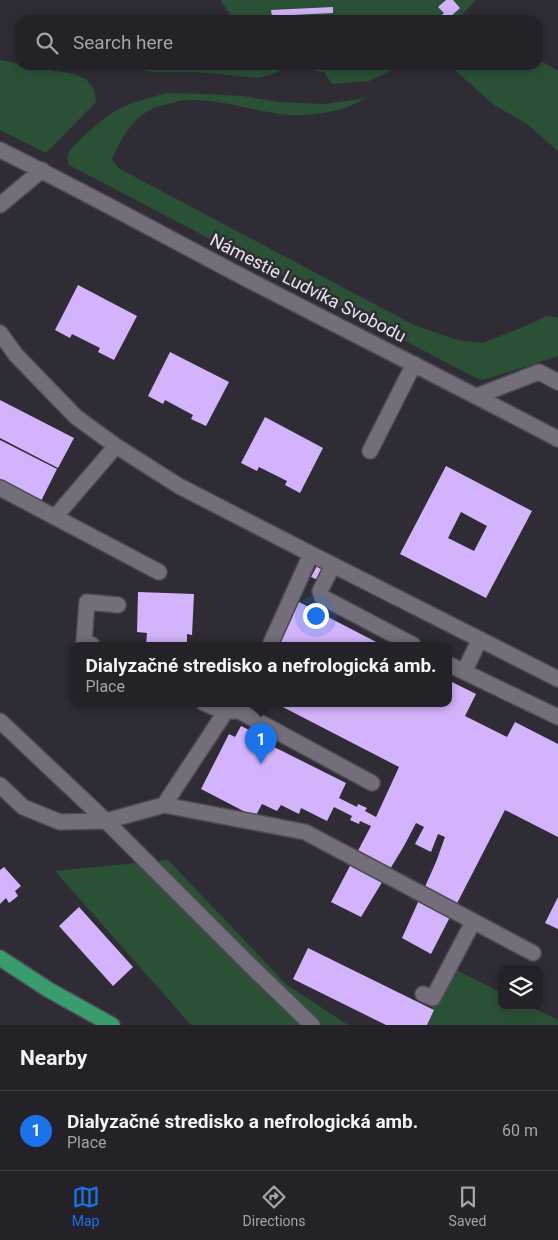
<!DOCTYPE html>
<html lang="en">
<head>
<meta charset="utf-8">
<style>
  body { margin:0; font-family:Roboto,sans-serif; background:#302e34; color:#f1f3f6 }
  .controls { position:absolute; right:15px; bottom:15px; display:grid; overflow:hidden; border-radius:10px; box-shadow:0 2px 12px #0003 }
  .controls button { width:45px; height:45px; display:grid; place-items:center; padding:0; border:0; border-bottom:1px solid #413e45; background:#242128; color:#f1f3f6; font:25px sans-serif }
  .you { position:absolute; left:315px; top:615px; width:18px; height:18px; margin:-12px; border:4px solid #fff; border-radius:50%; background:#1a73e8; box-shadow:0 0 0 8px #1a73e833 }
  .badge { display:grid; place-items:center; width:32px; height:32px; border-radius:50%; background:#1a73e8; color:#fff; font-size:16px; font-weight:700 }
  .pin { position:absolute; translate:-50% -41px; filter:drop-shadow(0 1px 2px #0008) }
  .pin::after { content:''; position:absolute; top:26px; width:18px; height:15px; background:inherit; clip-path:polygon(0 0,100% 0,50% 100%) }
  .popup { position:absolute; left:70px; top:642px; width:382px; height:65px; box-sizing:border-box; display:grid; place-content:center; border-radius:10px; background:#242128; filter:drop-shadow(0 1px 4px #0005); font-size:16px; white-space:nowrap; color:#a3a3a8 }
  .popup b { font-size:19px; color:#f1f3f6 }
  .popup::after { content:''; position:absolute; left:50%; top:100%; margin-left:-10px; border:10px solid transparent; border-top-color:#242128 }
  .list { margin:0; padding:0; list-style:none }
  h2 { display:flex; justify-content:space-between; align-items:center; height:65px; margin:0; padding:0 20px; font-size:21px }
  h2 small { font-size:16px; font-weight:400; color:#a3a3a8 }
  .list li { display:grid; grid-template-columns:32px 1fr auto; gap:15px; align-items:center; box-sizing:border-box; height:80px; padding:0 20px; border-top:1px solid #413e45 }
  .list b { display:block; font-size:19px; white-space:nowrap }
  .list p { margin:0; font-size:16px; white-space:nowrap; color:#a3a3a8 }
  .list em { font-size:16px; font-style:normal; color:#a3a3a8 }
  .icon { flex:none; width:28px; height:28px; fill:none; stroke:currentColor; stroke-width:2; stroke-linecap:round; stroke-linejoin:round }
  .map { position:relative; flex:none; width:558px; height:1025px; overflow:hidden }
  .search { position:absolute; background:#242128; box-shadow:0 2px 12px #0003; left:15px; right:15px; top:15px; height:55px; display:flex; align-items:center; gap:12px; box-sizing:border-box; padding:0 18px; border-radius:15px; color:#a3a3a8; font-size:19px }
  .sheet { height:145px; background:#242128 }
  nav { display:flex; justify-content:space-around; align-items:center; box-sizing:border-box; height:70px; border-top:1px solid #413e45; background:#242128; font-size:14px; color:#a3a3a8 }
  nav a { display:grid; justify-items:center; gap:2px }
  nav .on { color:#1a73e8 }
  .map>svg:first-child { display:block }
</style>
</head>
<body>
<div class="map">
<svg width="558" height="1025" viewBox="0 0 558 1025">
  <rect width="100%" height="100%" fill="#302c36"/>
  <path fill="#2a5136" d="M220,0H476L457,20H234Z
    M538,59L558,71V151L527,124L494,105L449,65H538Z
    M0,60L20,64V65L74,74L86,79L94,89L96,102L46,153L0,130Z
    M104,65H403L369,81L332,84L324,72L290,67L269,75L259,78L198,72H154Z
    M168,93L205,94L243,96L278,102L324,104L366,98C343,112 315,116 289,115C254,112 219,98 183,100C178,101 173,103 168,104C164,105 158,106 154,108C134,116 119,141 112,160L120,169L414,325L457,340L483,343L535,322L546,316L556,317L558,318V356L490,378L481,380L472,376L69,165C68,161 67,158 68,154C71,146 105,117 113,112C128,103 151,97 168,93Z
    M168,860L287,985L348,1025H191L55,871Z
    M456,970L502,993V1006H529L558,1020V1025H421Z"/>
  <path fill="#d3b3fb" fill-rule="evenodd" d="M446,0H453L460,8L447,20H438L437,19L444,13L438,7Z
    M333,7V13L272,16L271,10Z
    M78,285L137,316L114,360L98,352L100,348L72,334L70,338L55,330Z
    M170,352L229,382L206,426L191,419L193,415L165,400L163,404L148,396Z
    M0,400L74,438L58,468L0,438Z
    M265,417L323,448L300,493L285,485L287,481L259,467L257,471L241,463Z
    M0,440L57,469L41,501L0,479Z
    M446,466L532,511L486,598L400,554ZM461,512L487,526L474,551L448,538Z
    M318,564L324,567L318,580L311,577Z
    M138,592L194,594L192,635L187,634V645H146L147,633L137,632Z
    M299,602L382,645H277Z
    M448,680L476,694L465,716L507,737L515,722L558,744V837L505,810L431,954L402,938L436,862L445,837L438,834L431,852L415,844L424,827L416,823L404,846L361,917L331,902L371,826L360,821L359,824L350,820L352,816L334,807L327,821L301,808L299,814L281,805L277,811L262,804L255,817L201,789L229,734L235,737L241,726L272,741L270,745L346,783L339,798L357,807L358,804L367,808L365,811L376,817L399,767L275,703H448Z
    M4,867L21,886L15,891L18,896L9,903L6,898L0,904V870Z
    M558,897V929L545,923Z
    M79,907L133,967L113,986L59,926Z
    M308,948L434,1010L427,1025H386L293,979Z"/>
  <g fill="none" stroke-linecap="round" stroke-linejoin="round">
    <g stroke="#4e4a52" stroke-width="18">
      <path id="minor" d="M0,150C83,191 163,235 245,278C349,332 454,384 558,439
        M0,205L42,170
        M0,333L16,355L76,417L116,446L179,486L311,554L270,645
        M477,396L539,372L558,382
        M370,451L414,364
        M0,488L159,572
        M55,517L116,446
        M311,554L558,679
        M333,565L320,591L322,597L413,645
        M92,645L84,641L87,602L118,605
        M448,664L558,717
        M464,672L480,639
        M204,703C214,708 223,711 234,711
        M243,703L239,711L372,783
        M0,721L106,821L255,970L312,1025
        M0,785L23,807L60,822L106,821L164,805L226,711
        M164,805L305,832L533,953
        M423,994L433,998L473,922"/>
    </g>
    <g stroke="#4e4a52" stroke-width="18">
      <path id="major" d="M0,958L49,990L112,1025"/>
    </g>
    <use href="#minor" stroke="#736e7a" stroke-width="15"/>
    <use href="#major" stroke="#399c6e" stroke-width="15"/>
  </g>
  <g text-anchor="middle" stroke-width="5" stroke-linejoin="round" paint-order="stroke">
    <g font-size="18" fill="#e6e4ea" stroke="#302c36">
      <text transform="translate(308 288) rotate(27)" y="6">Námestie Ludvíka Svobodu</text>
    </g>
  </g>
</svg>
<div class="controls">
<button><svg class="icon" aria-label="layers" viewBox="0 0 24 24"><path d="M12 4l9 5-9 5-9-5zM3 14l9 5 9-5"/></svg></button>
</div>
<div class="you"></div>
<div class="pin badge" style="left:261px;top:764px">1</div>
<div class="popup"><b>Dialyzačné stredisko a nefrologická amb.</b>Place</div>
<div class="search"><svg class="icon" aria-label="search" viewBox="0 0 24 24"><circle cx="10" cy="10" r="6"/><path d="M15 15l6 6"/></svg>Search here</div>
</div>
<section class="sheet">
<h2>Nearby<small></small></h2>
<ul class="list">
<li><span class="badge">1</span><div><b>Dialyzačné stredisko a nefrologická amb.</b><p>Place</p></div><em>60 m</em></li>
</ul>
</section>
<nav>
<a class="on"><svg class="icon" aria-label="map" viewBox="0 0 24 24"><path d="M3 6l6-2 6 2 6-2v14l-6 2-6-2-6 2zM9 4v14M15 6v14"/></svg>Map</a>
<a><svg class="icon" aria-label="directions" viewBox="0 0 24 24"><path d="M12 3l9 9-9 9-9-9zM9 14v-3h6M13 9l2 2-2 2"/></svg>Directions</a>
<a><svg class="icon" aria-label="saved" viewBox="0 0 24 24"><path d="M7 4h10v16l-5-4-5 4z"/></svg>Saved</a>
</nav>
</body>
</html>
